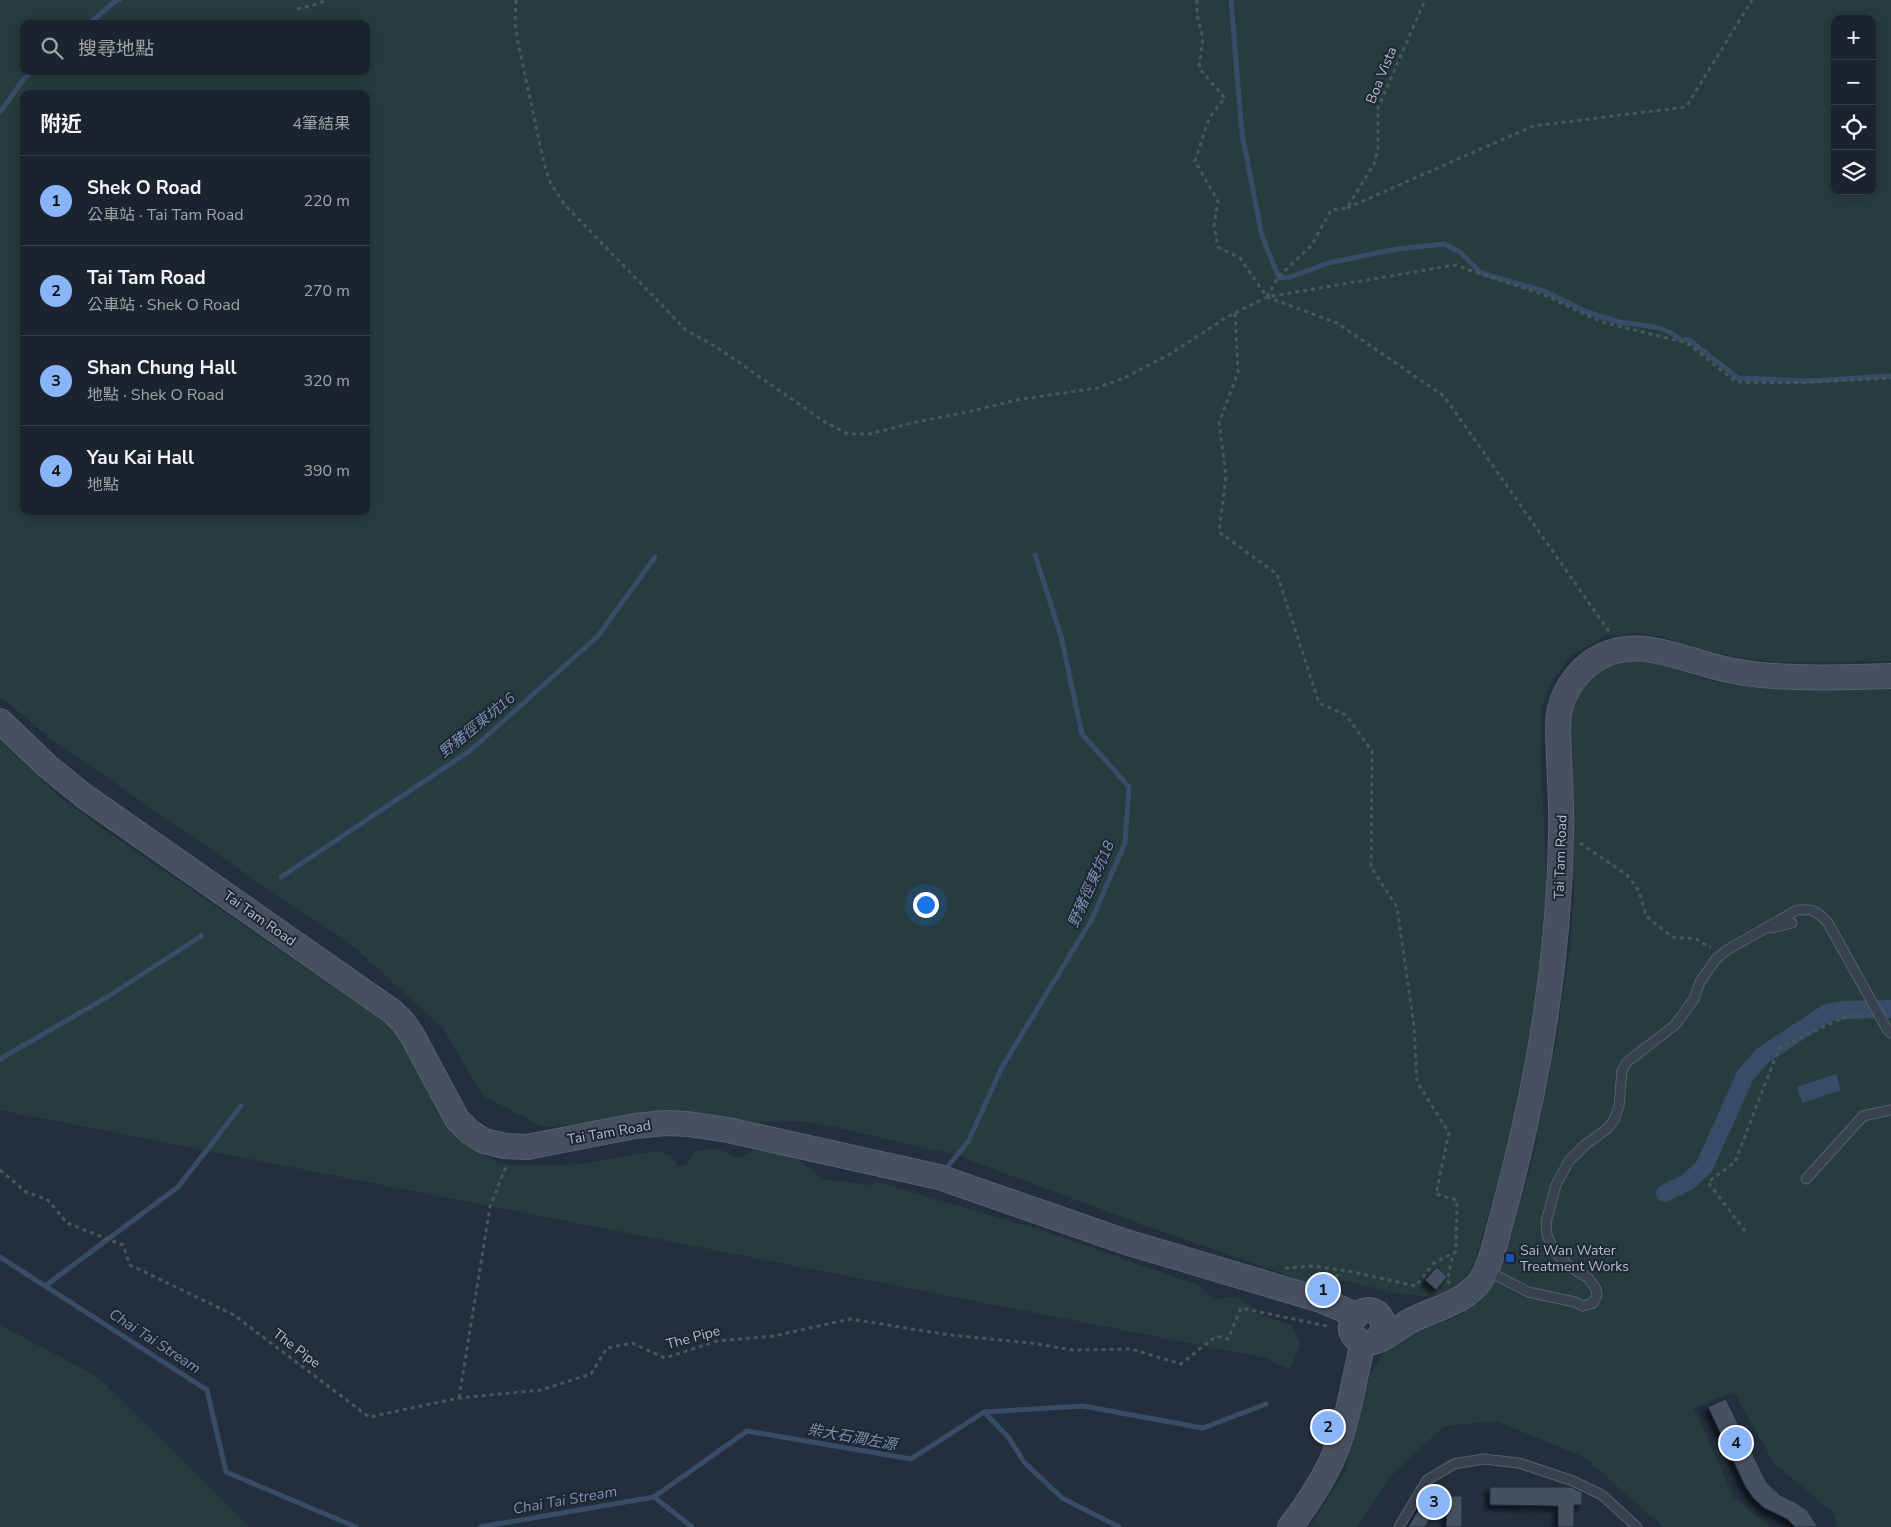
<!DOCTYPE html>
<html lang="zh-TW">
<head>
<meta charset="utf-8">
<style>
  body { margin:0; font-family:"Nunito Sans","Noto Sans TC",sans-serif; background:#282f3a; color:#f1f3f6 }
  .controls { position:absolute; right:15px; top:15px; display:grid; overflow:hidden; border-radius:10px; box-shadow:0 2px 12px #0003 }
  .controls button { width:45px; height:45px; display:grid; place-items:center; padding:0; border:0; border-bottom:1px solid #39404a; background:#1b232e; color:#f1f3f6; font:25px sans-serif }
  .you { position:absolute; left:925px; top:904px; width:18px; height:18px; margin:-12px; border:4px solid #fff; border-radius:50%; background:#1a73e8; box-shadow:0 0 0 8px #1a73e833 }
  .badge { display:grid; place-items:center; width:32px; height:32px; border-radius:50%; background:#8ab4f8; color:#111; font-size:16px; font-weight:700 }
  .pin { position:absolute; translate:-50% -50%; border:2px solid #fff; box-shadow:0 1px 5px #0006 }
  .list { margin:0; padding:0; list-style:none }
  h2 { display:flex; justify-content:space-between; align-items:center; height:65px; margin:0; padding:0 20px; font-size:21px }
  h2 small { font-size:16px; font-weight:400; color:#a0a4aa }
  .list li { display:grid; grid-template-columns:32px 1fr auto; gap:15px; align-items:center; box-sizing:border-box; height:90px; padding:0 20px; border-top:1px solid #39404a }
  .list b { display:block; font-size:19px; white-space:nowrap }
  .list p { margin:0; font-size:16px; white-space:nowrap; color:#a0a4aa }
  .list em { font-size:16px; font-style:normal; color:#a0a4aa }
  .icon { flex:none; width:28px; height:28px; fill:none; stroke:currentColor; stroke-width:2; stroke-linecap:round; stroke-linejoin:round }
  .map { position:relative; flex:none; width:1891px; height:1527px; overflow:hidden }
  .search { position:absolute; background:#1b232e; box-shadow:0 2px 12px #0003; left:20px; top:20px; width:350px; height:55px; display:flex; align-items:center; gap:12px; box-sizing:border-box; padding:0 18px; border-radius:10px; color:#a0a4aa; font-size:19px }
  .panel { position:absolute; background:#1b232e; box-shadow:0 2px 12px #0003; left:20px; top:90px; width:350px; height:425px; border-radius:10px }
  .map>svg:first-child { display:block }
</style>
</head>
<body>
<div class="map">
<svg width="1891" height="1527" viewBox="0 0 1891 1527">
  <defs>
    <filter id="shadow"><feDropShadow dx="-4.5" dy="4.5" stdDeviation="2.5" flood-color="#0009"/></filter>
  </defs>
  <rect width="100%" height="100%" fill="#242f3e"/>
  <path fill="#263c3f" fill-rule="evenodd" d="M0,0H1891V661L1773,662L1737,657L1696,648L1664,637L1639,633L1606,636L1571,655L1551,683L1542,707L1541,761L1547,897L1543,943L1529,1036L1508,1146L1474,1264L1467,1275L1458,1284L1447,1291L1431,1297L1393,1293L1347,1281L1306,1282L1138,1223L956,1155L813,1122L620,1121L543,1127L483,1096L443,1028L347,941L281,898L51,739L0,696ZM1835,19H1872V191H1835ZM24,24H366V71H24ZM24,94H366V511H24Z
    M1638,660C1671,665 1701,680 1734,685C1786,692 1839,689 1891,688V1527H1837L1833,1513L1774,1463L1734,1392L1694,1408L1734,1498L1770,1527H1663L1584,1457L1496,1421L1444,1426L1390,1477L1357,1527H1310L1345,1471L1370,1374L1400,1328L1440,1323L1459,1316L1488,1293L1500,1275L1534,1153L1556,1041L1570,946L1574,897L1569,712C1575,690 1591,668 1614,662C1622,661 1630,661 1638,660Z
    M0,740L59,797L132,849L388,1024L408,1047L444,1118L479,1152L500,1164L540,1166L580,1164L657,1151L672,1156L677,1166L686,1165L694,1151C710,1149 724,1147 736,1158L744,1156L756,1149L799,1159L822,1179L868,1185L877,1182L1041,1230L1198,1285L1214,1300L1237,1296L1261,1316L1292,1325L1300,1345L1290,1370L1266,1358L0,1110Z
    M0,1325L98,1377L250,1527H0Z"/>
  <path fill="#394c67" d="M1836,1074L1841,1090L1802,1103L1797,1087Z"/>
  <g fill="none" stroke-linecap="round" stroke-linejoin="round">
    <path stroke="#394c67" stroke-width="5" d="M1231,0L1242,134L1262,236L1279,278L1291,277L1328,263L1397,249L1444,244L1460,252L1481,273L1544,291L1587,312L1619,322L1655,327L1670,332L1681,340H1689L1738,378L1807,381L1891,376
      M89,24L114,2L119,0
      M0,112L24,79L33,71
      M281,877L471,750L598,636L655,557
      M0,1059L109,996L201,936
      M943,1172L968,1142L1002,1067L1092,919L1125,843L1129,787L1082,734L1061,636L1035,555
      M0,1257L207,1390L226,1472L356,1527
      M45,1286L178,1187L241,1106
      M984,1412L1009,1438L1024,1462L1062,1498L1119,1527
      M654,1497L692,1527
      M480,1527L654,1497L747,1431L911,1459L984,1412L1083,1406L1203,1428L1266,1404"/>
    <path stroke="#394c67" stroke-width="18" d="M1665,1193L1688,1182L1704,1167L1745,1076L1762,1056L1827,1013L1845,1010L1891,1009"/>
  </g>
  <path fill="#455162" stroke="#1f2835" filter="url(#shadow)" d="M1437,1267L1447,1277L1436,1290L1425,1280Z
    M1726,1399L1767,1483L1780,1495L1795,1502L1807,1510L1818,1527H1795L1787,1519L1764,1508L1753,1498L1745,1486L1708,1407Z
    M1490,1487H1571L1582,1492V1505H1574V1527H1558V1506L1490,1505Z
    M1428,1493L1441,1500L1425,1527H1408Z
    M1447,1496H1462V1527H1446Z"/>
  <g fill="none" stroke-linecap="round" stroke-linejoin="round">
    <g stroke="#565f6c" stroke-width="11">
      <path id="lane" d="M1771,928L1792,923
        M1806,1179L1863,1116L1891,1110
        M1486,1270L1528,1292L1575,1302L1583,1306L1593,1303L1597,1295L1596,1289L1588,1278L1570,1267L1554,1251L1547,1235L1546,1222L1556,1185L1569,1161L1585,1145L1608,1128L1614,1120L1619,1106L1622,1071L1627,1062L1675,1025L1694,999L1700,982L1716,959L1727,950L1797,910C1814,909 1817,911 1828,923L1887,1029L1891,1033
        M1399,1527L1427,1480L1454,1464L1483,1459L1519,1463L1573,1481L1602,1495L1637,1527"/>
    </g>
    <g stroke="#565f6c" stroke-width="26">
      <path id="secondary" d="M0,721L47,766L84,796L393,1012L403,1022L412,1035L457,1119L470,1132L484,1141L505,1146L527,1147L635,1126L665,1123L688,1124L728,1130L939,1177L1126,1242L1321,1300L1356,1315
        M1379,1339L1384,1326C1376,1289 1329,1326 1363,1343C1382,1345 1399,1325 1416,1318C1438,1308 1460,1303 1477,1285C1491,1269 1497,1234 1503,1214C1537,1090 1559,963 1561,834C1562,809 1560,783 1559,758C1559,742 1556,725 1560,709C1564,691 1577,672 1593,661C1629,637 1665,653 1702,663C1721,669 1741,673 1761,675C1804,679 1848,677 1891,676
        M1290,1527C1306,1506 1320,1485 1331,1462C1348,1425 1353,1382 1363,1343"/>
    </g>
    <path stroke="#44595c" stroke-width="3" stroke-dasharray="4 4" stroke-linecap="butt" d="M516,0L515,23L518,43L544,163L550,182L564,204L686,330L718,348L825,422L848,434H869L912,423L972,411L1016,400L1097,388L1124,378L1170,354L1227,317L1267,297L1455,265L1544,295L1602,322L1687,343L1736,382L1793,383L1891,378
      M1197,0V15L1203,38L1199,68L1225,98L1209,118L1195,161L1218,201L1214,225L1218,247L1240,258L1267,297L1337,323L1444,396L1610,633
      M297,9L318,4L326,0
      M1347,208L1533,126L1686,107L1752,0
      M1267,297L1278,277L1311,246L1331,210L1347,208L1374,164L1378,149V108L1425,0
      M1235,313L1238,372L1219,423L1226,476L1219,532L1277,574L1319,703L1346,715L1372,751L1371,867L1397,907L1414,1026L1417,1082L1449,1133L1436,1194L1457,1200L1456,1251L1453,1254L1447,1281L1450,1283
      M1580,843L1627,875L1639,891L1646,916L1672,937L1696,939L1711,948
      M0,1170L26,1192L48,1200L67,1223L123,1245L130,1265L234,1315L369,1417L459,1398L541,1390L591,1374L607,1348L632,1343L665,1358L717,1341L774,1336L850,1319L950,1335L1031,1343L1073,1350L1131,1349L1181,1364L1216,1336L1228,1339L1241,1308L1327,1326
      M1745,1231L1708,1182L1735,1162L1779,1048L1847,1016H1866
      M1285,1268L1314,1266L1353,1272L1416,1286L1434,1263L1453,1253
      M1335,1286L1338,1270
      M459,1398L490,1207L507,1164"/>
    <use href="#lane" stroke="#38414e" stroke-width="9"/>
    <use href="#secondary" stroke="#465061" stroke-width="24"/>
  </g>
  <rect fill="#1a4fb4" stroke="#1d2633" stroke-width="2" x="1505" y="1253" width="10" height="10" rx="2.5"/>
  <g text-anchor="middle" stroke-width="4" stroke-linejoin="round" paint-order="stroke">
    <g font-size="14" fill="#b4bcc9" stroke="#1d2633">
      <text transform="translate(1381 75) rotate(-68)" y="5">Boa Vista</text>
      <text transform="translate(1560 857) rotate(-88)" y="5">Tai Tam Road</text>
      <text transform="translate(260 918) rotate(35)" y="5">Tai Tam Road</text>
      <text transform="translate(609 1132) rotate(-10)" y="5">Tai Tam Road</text>
      <text transform="translate(693 1337) rotate(-15)" y="5">The Pipe</text>
      <text transform="translate(297 1348) rotate(37)" y="5">The Pipe</text>
    </g>
    <g font-size="14" fill="#b4bcc9" stroke="#1d2633" text-anchor="start">
      <text x="1520" y="1255">Sai Wan Water<tspan x="1520" dy="16">Treatment Works</tspan></text>
    </g>
    <g font-size="15" font-style="italic" fill="#7c92b1" stroke="#1d2633">
      <text transform="translate(477 725) rotate(-39)" y="5">野豬徑東坑16</text>
      <text transform="translate(1091 884) rotate(-66)" y="5">野豬徑東坑18</text>
      <text transform="translate(155 1341) rotate(33)" y="5">Chai Tai Stream</text>
      <text transform="translate(852 1437) rotate(10)" y="5">柴大石澗左源</text>
      <text transform="translate(565 1500) rotate(-10)" y="5">Chai Tai Stream</text>
    </g>
  </g>
</svg>
<div class="controls">
<button>+</button>
<button>−</button>
<button><svg class="icon" aria-label="locate" viewBox="0 0 24 24"><circle cx="12" cy="12" r="6"/><path d="M12 2v4M12 18v4M2 12h4M18 12h4"/></svg></button>
<button><svg class="icon" aria-label="layers" viewBox="0 0 24 24"><path d="M12 4l9 5-9 5-9-5zM3 14l9 5 9-5"/></svg></button>
</div>
<div class="you"></div>
<div class="pin badge" style="left:1323px;top:1290px">1</div>
<div class="pin badge" style="left:1328px;top:1427px">2</div>
<div class="pin badge" style="left:1434px;top:1502px">3</div>
<div class="pin badge" style="left:1736px;top:1443px">4</div>
<div class="search"><svg class="icon" aria-label="search" viewBox="0 0 24 24"><circle cx="10" cy="10" r="6"/><path d="M15 15l6 6"/></svg>搜尋地點</div>
<section class="panel">
<h2>附近<small>4筆結果</small></h2>
<ul class="list">
<li><span class="badge">1</span><div><b>Shek O Road</b><p>公車站 · Tai Tam Road</p></div><em>220 m</em></li>
<li><span class="badge">2</span><div><b>Tai Tam Road</b><p>公車站 · Shek O Road</p></div><em>270 m</em></li>
<li><span class="badge">3</span><div><b>Shan Chung Hall</b><p>地點 · Shek O Road</p></div><em>320 m</em></li>
<li><span class="badge">4</span><div><b>Yau Kai Hall</b><p>地點</p></div><em>390 m</em></li>
</ul>
</section>
</div>
</body>
</html>
